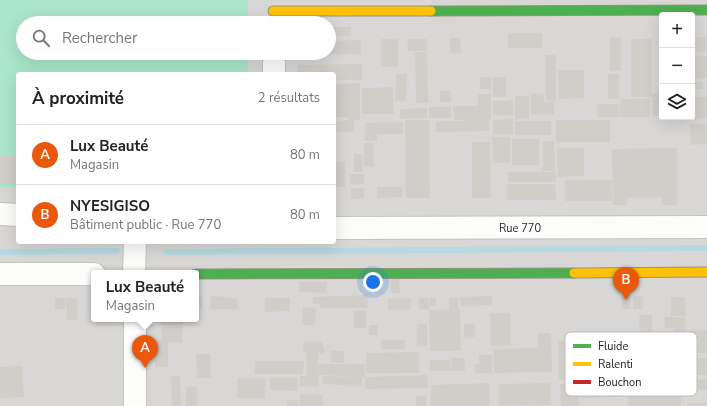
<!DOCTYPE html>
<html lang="fr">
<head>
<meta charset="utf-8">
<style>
  body { margin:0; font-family:"Nunito Sans",sans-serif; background:#f2f2f2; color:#222 }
  .controls { position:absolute; right:12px; top:12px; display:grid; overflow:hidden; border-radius:4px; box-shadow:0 4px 16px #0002 }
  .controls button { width:36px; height:36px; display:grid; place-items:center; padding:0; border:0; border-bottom:1px solid #e0e0e0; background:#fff; color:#222; font:20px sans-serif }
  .you { position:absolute; left:373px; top:282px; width:14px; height:14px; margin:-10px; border:3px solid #fff; border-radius:50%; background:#1a73e8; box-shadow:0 0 0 6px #1a73e833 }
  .badge { display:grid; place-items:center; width:26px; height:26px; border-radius:50%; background:#ea580c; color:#fff; font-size:13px; font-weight:700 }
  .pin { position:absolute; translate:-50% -33px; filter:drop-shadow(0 1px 2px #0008) }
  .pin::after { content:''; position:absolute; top:21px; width:14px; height:12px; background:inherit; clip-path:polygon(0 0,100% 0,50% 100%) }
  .popup { position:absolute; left:91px; top:270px; width:108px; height:52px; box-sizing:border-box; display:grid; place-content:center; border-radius:4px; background:#fff; filter:drop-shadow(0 1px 3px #0005); font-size:13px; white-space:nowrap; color:#767676 }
  .popup b { font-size:15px; color:#222 }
  .popup::after { content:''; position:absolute; left:50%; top:100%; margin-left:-8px; border:8px solid transparent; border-top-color:#fff }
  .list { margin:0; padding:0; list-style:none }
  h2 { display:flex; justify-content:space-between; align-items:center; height:52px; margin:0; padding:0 16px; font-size:17px }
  h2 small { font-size:13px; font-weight:400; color:#767676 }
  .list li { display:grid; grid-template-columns:26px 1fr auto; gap:12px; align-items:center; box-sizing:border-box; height:60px; padding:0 16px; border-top:1px solid #e0e0e0 }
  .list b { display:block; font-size:15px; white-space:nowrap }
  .list p { margin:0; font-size:13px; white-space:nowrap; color:#767676 }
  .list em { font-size:13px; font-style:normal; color:#767676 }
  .icon { flex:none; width:22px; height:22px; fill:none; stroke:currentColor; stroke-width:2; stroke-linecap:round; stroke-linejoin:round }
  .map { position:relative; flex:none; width:707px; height:406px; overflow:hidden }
  .search { position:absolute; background:#fff; box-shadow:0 4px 16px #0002; left:16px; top:16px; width:320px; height:44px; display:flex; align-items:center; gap:10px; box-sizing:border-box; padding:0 14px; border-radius:22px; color:#767676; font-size:15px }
  .panel { position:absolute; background:#fff; box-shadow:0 4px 16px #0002; left:16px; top:72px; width:320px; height:172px; border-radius:4px }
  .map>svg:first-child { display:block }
</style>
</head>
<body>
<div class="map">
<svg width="707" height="406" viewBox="0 0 707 406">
  <rect width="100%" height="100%" fill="#eae8e4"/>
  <path fill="#d9d7d5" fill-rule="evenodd" d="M0,0H707V406H0ZM662,15H692V117H662ZM23,23H329V53H23ZM18,74H334V242H18ZM94,273H196V319H94Z"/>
  <path fill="#abe5cb" d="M0,0H248V23H23V53H248V74H18V187H0Z"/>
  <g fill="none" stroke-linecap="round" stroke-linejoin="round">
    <path stroke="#b4d9e0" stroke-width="6" d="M0,252L117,251
      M166,252L707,248"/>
  </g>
  <path fill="#d1ceca" d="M329,27H351V36H329Z
    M508,33H542V48H508Z
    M610,37H621V71H610Z
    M692,37H706V52H692Z
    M450,38H460L461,53H450Z
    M381,39H398V67H381Z
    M407,39H427V51H408Z
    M631,39H652V93H662V116H653L652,97H631Z
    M361,40V54L298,55V53H329V41Z
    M415,52H427L428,103H416Z
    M545,55H556V101H546Z
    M692,56H707V78H692Z
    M362,64V80H334V74H298V65Z
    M558,70H584V98L559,99Z
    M396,74H407L406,101H395Z
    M608,74H619V99H608Z
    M480,77H491V89H480Z
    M493,77H506V97H493Z
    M703,81V89H692V82Z
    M360,83V120H348V117H334V84Z
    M393,87L394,114H362V88Z
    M440,91H451V102H440Z
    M478,94H491V120H489L490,131L436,132V121H466V128V120H454L453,106H478Z
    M531,94H543L544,102H554V114L531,115Z
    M515,96H529V118L515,119Z
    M692,97H707V118L686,119V117H692Z
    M620,99H650V117H620Z
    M513,100V115H493V101Z
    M597,104H619V117H597Z
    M429,107H451V118H429Z
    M427,108V118L400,119V109Z
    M513,119V134L493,135V120Z
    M354,120V132H334V121Z
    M405,120H429L430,198H406Z
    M556,120H610V142H556Z
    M515,121H551V135H515Z
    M403,122V134H377V141H365V123Z
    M690,124H707V144L691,145Z
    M492,137H510V163H493Z
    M512,139H539V165H512Z
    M543,141H554L555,171H543Z
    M472,142H490L491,198H472Z
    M364,143H373L374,167H364Z
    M557,148H584V176L558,177Z
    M677,148V205H662V197L627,198V205H613L612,149Z
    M354,154H362L363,172H354Z
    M0,156H18V183H0Z
    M334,162H345V187H334Z
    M508,172H556V182H508Z
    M350,174H364V184L350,185Z
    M565,180H612V201H565Z
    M507,184H555L556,200H507Z
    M377,187H402V197L377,198Z
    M351,188H364V199H351Z
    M391,279H399L400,293H391Z
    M299,281L327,282L326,293L299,292Z
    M367,295L368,308H320V304H313V297Z
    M211,296L237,298L238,309H210Z
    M492,296V305L461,306L460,297Z
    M633,296H643V309H633Z
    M196,297H202V307H196Z
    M621,297H630V309H622Z
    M671,297H685L686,316H671Z
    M55,298H65V309H55Z
    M66,298H77L78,320H67Z
    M265,298H290V311L265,312Z
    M411,298V309L388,310V299Z
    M419,298H428L429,309H419Z
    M429,298H436V306H430Z
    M449,298H458V309H449Z
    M303,307L316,308L315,325H302Z
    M460,309L461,351H430L429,310Z
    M366,310V328H354V311Z
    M490,313H510L511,345L491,346Z
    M639,315H652L653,347L640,348Z
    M664,317H685V346H673V328H665Z
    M162,319H183L182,343L168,342V367H155V341H161Z
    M417,324H427V346H417Z
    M464,324H475V337L464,338Z
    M369,325H378V335H369Z
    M707,330V353H687V331Z
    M538,333H551L552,372L494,373L493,349L538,348Z
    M381,340H405V349H381Z
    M607,340V379L559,380L558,341Z
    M304,341L322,342L325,354L318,353L319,387L300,386V376H307L306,353L303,352Z
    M331,351H343L345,363H331Z
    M419,352V373H366V353Z
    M624,352H653L654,372L625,373Z
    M196,354H210L211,378H197Z
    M479,355H492V373H475V364H479Z
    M451,358H465V371H451Z
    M686,358H707V375H687Z
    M430,360H450V371H430Z
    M255,361H304L303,374H254Z
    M319,364H365V377L319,375Z
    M22,366L24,397L0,398V367Z
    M427,375L428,388L365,389V377Z
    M171,376H180L181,406H172Z
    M323,376L362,377V386L322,384Z
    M270,377L298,378L297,391L270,390Z
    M238,378L266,379L265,399L237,398Z
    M707,379V390H688L687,380Z
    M622,382V397L583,398L582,383Z
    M681,382V406H628V383Z
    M489,383L490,406H431V385Z
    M550,383L551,405L499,406V384Z
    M579,383V406H561L560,384Z
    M186,387H197V406H186Z
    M300,394L323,395L322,406H300Z
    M416,396H426V406H416Z
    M287,400L299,401V406H287Z
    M687,403H707V406H687Z"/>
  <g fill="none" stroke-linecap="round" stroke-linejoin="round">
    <g stroke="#c3c2c0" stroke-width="24">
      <path id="street" d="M274,53V74
        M0,214L18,215
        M334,228L707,227
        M134,273L135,242
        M0,274H94
        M135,319V406"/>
    </g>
    <g stroke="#93947c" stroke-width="11">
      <path id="fast" d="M431,11L707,10
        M196,274L574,273"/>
    </g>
    <g stroke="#93947c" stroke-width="11">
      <path id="slow" d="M273,11H431
        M574,273L707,272"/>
    </g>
    <use href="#street" stroke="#fcfcfb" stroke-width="22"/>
    <use href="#fast" stroke="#4caf50" stroke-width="9"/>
    <use href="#slow" stroke="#ffc107" stroke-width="9"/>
  </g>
  <g text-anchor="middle" stroke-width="4" stroke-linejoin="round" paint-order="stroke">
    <g font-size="11" fill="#1c1c1c" stroke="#fff">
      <text x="520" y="232">Rue 770</text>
    </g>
  </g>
  <rect x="565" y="332" width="132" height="64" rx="6" fill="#fff" stroke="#bbb" stroke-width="1"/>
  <rect x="573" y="344" width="18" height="4" fill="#4caf50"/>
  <rect x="573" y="362" width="18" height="4" fill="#ffc107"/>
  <rect x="573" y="380" width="18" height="4" fill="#c62828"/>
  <g font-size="11" fill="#1c1c1c">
    <text x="598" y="350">Fluide</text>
    <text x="598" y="368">Ralenti</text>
    <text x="598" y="386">Bouchon</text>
  </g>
</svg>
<div class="controls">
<button>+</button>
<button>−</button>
<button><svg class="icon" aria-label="layers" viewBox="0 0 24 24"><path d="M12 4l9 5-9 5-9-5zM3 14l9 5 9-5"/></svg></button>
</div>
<div class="you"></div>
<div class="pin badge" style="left:145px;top:368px">A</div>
<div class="popup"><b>Lux Beauté</b>Magasin</div>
<div class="pin badge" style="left:626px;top:300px">B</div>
<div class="search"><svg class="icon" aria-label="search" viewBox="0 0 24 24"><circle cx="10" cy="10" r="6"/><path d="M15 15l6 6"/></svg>Rechercher</div>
<section class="panel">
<h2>À proximité<small>2 résultats</small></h2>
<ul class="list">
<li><span class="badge">A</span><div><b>Lux Beauté</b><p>Magasin</p></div><em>80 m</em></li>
<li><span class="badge">B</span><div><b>NYESIGISO</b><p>Bâtiment public · Rue 770</p></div><em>80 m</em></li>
</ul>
</section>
</div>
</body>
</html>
